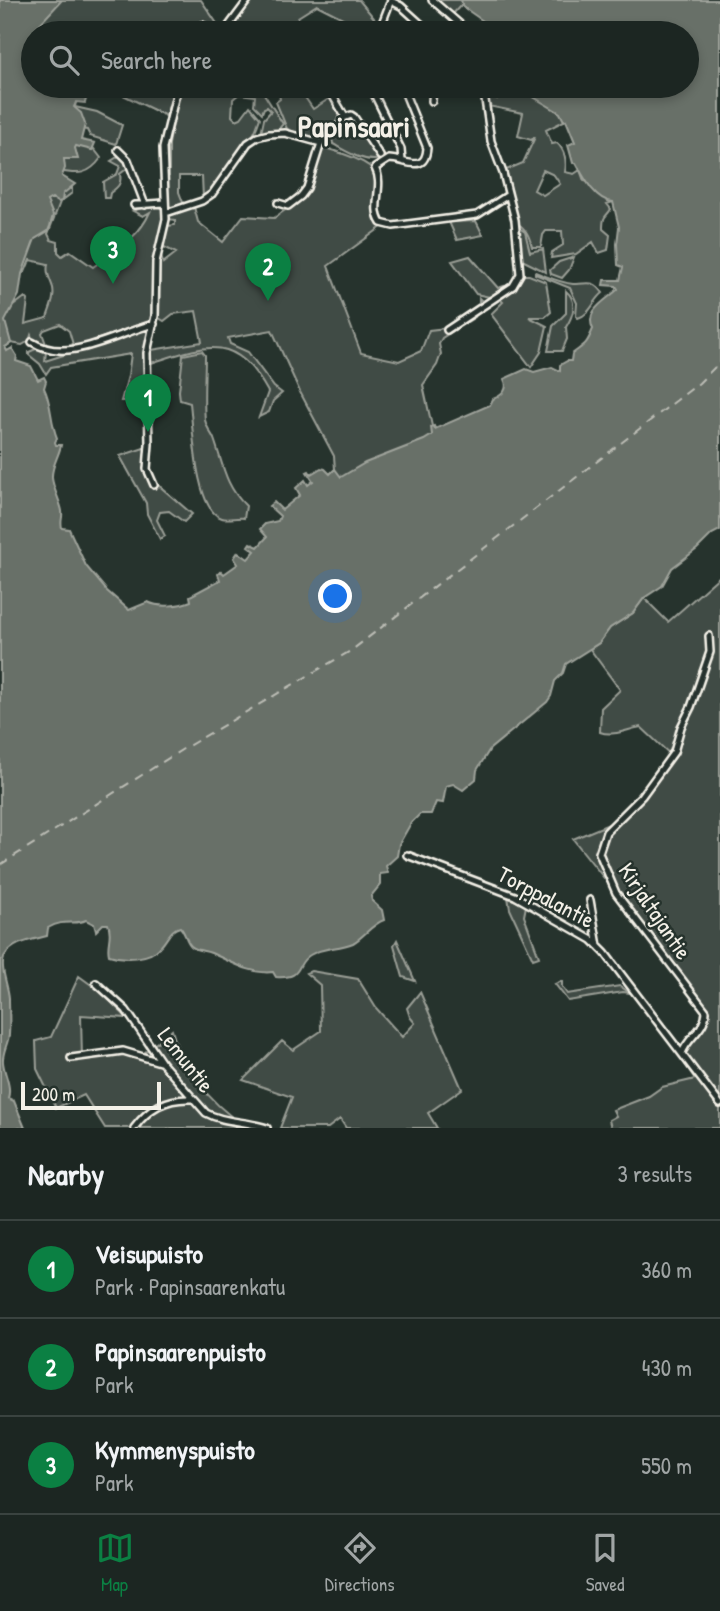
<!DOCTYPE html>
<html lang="en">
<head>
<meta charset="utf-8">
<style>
  body { margin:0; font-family:"Patrick Hand",sans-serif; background:#29322f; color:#f1f3f6 }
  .scale { position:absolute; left:21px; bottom:18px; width:140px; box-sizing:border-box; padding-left:7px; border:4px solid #f4f1e8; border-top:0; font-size:19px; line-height:24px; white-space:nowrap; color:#f4f1e8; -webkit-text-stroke:5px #26332d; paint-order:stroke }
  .you { position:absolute; left:336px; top:597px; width:24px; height:24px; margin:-18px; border:5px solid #fff; border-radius:50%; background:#1a73e8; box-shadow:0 0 0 10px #1a73e833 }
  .badge { display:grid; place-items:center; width:46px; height:46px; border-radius:50%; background:#0b8043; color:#fff; font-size:23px; font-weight:700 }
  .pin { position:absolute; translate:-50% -58px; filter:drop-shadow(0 2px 4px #0008) }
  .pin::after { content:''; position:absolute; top:37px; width:24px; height:21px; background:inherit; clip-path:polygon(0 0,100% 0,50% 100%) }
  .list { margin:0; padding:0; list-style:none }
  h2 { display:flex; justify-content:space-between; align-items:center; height:91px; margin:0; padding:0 28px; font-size:30px }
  h2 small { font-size:23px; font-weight:400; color:#a0a5a5 }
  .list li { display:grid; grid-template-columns:46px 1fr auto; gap:21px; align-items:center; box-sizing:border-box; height:98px; padding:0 28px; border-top:2px solid #3a4340 }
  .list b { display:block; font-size:26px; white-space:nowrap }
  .list p { margin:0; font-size:23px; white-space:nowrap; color:#a0a5a5 }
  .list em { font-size:23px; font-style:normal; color:#a0a5a5 }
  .icon { flex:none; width:38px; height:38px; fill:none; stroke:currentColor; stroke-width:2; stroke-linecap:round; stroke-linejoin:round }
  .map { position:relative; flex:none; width:720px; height:1128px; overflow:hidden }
  .search { position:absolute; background:#1c2622; box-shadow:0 4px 10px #0003; left:21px; right:21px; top:21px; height:77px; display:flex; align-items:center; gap:18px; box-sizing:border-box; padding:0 24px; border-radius:38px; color:#a0a5a5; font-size:26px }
  .sheet { height:385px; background:#1c2622 }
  nav { display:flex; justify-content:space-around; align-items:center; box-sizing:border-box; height:98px; border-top:2px solid #3a4340; background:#1c2622; font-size:19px; color:#a0a5a5 }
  nav a { display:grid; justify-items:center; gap:4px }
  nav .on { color:#0b8043 }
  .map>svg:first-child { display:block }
</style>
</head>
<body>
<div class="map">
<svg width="720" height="1128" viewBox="0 0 720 1128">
  <rect width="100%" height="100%" fill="#26332d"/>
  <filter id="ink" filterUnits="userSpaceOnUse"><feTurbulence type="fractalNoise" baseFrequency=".0143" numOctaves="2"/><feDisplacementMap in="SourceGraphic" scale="14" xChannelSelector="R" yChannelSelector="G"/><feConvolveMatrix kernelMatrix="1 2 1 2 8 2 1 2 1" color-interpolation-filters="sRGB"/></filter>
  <g filter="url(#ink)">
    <path fill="#414b45" stroke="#9a9e96" stroke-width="2" fill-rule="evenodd" d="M51,0H201L220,28L202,21L194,25L191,33H33V20Z
      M251,0H359L379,24L377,33H372L317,5L298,17L296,33H225Z
      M435,0H468L466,10L461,5L452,15Z
      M105,86H175L166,116Z
      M180,86H259L283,124L277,131L261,133L264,119L271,111L267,107L264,108L262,113L254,105L255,96L239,94L233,99L232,116L236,120L241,118L250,106L260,118C251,147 227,179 203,198L202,176H179V192L184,205L172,208L167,204V176H169V144L173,123L171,126V122Z
      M265,86H299L298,87L313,109L332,97L341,115C340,121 337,124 332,128C315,145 306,137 287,129L276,102L280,99L279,94H272Z
      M505,86H537L564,101V121L546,130L552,144L557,143C565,150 567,162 565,172L574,174L580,170L584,181L596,184L613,202L607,204L611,209C606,218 603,214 603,229L610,235L608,250L599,253L593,242L576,254L551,258L552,252L563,245L562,231H546L543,235L541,247H532C529,235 526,229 517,223L506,170L523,163L535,137L531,140L518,136L523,113L488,106L487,93L497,99ZM543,170L554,175L560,184L543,195L534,190Z
      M76,102L75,107L97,112L122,125L116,144L90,136L87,130L75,128L41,105Z
      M353,118L381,159C366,164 346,151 333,144L332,138Z
      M58,136L92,150L94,149L101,158C89,175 78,175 59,171Z
      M323,147C337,152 357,157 369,166C389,183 362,210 383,226L328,266L361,353L399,361L421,351L429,330L446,328L479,307V298L484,303L473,315L476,314L475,317L442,338L439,344L441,354L437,365L423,385L435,440L347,492L330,474L335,469L334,456L300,392L272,330L228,338L230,344L248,352L274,387L282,393L273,401L269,412L259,417L268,392C235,332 206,345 151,363L150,471L156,483L192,514L184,522L169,511L160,512L157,520L165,536L160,539L147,514L146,503L120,456L147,447L146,401H121L128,376L131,354L51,367L46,374L40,364L29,355V352L38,348L46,351L45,361L48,360L150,327L145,351L202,342L196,311L173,314L164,321L159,318L160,252L163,263L176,253L162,246L168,226L175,225V220L169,219L170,215L194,207L198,222L223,242L243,216L274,218L306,195Z
      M119,156L124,158L129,167L120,174C122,184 118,187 110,193L109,198H104L103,182L117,174L120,166L111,161Z
      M72,186V193L64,199L62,196H53L60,202L48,234L51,240L58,242V252L62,256L70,251L93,267C115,251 139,238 150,212L143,216L133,211L147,206L160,207L163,210L162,230L153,260V318L151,323L137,325L74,348L69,331L60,324L44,330L42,333L46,344L44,345L33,340L31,335L29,341L22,345L11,343L7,346L0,316L25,297L28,300L25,324L47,318C50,308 55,299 53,288C50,278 46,274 48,264L30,260L25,272L19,275L33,203Z
      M476,221L483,235L457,240L449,222Z
      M519,228L525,232L530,252L543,249L546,272L522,260Z
      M470,256L498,288L504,286L505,290L494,298L476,294L452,261Z
      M574,257L569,270L562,278L551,274L550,270L559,262Z
      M535,272C546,276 561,283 573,284C587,285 593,278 603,293C593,301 591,314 578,318L576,316L577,303L570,288L535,274Z
      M523,275H529L546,282L551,312L545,317H529L547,326L541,352L531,367L491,314L503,302L500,299L492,303L516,286Z
      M566,291C578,301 573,316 566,327L567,339L562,351H548L553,326L566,313Z
      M202,351L205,355C205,376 203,399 205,420C207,430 210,430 214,439C223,464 225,486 246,506L244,518C237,517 228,520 222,518C195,511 193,426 190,403L180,400L179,391L183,355Z
      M720,576V1128H611L609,1120L616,1116L613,1110L649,1096L662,1087L695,1079L680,1057C690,1043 711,1027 707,1008L573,839L621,819L673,757L641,727C628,729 613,737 600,732L601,708L620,690L590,649L599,643L610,628L633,613L644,598L668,622Z
      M508,897L526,906L524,916L539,957L533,959L510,909Z
      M397,940L415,981L403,977L394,945Z
      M311,971L358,979L376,1008L402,1037L415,1023L410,1017L407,1008L420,992L462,1089L428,1113L437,1128H346L340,1119L328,1128H280L292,1097L243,1080L282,1041L293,1050L321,1031L320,985L306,973Z
      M79,976L101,992L127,1018L81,1015L82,1059L125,1054L139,1057L172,1030C181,1067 210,1103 242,1124L234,1128H105L84,1095L56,1108L37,1069L36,1041L51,1037Z
      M562,981V987L567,994L620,986L630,993L623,992L568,1001L555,984Z"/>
    <path fill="#676f68" stroke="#9fa39b" stroke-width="2" d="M0,0H62L38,26L42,31L62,33H33V86H75L74,91L86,99L85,103L76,102L74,107L81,113L85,124L81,140L95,143L92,150L76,146L75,148L78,159H64L65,168L62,176L75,184L63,194L62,201L58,202L52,198L47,201L53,215L50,226L48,231L35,239L33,244L22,274L19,295L5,321L11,343L5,347L7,351L12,348L17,356L16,361L31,366L38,380L44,377L46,381L44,388C52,404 50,421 57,438L55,442L56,445H61C59,456 51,467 52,478C53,488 60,501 62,511C63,519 60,520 62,528L69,529L86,566L107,591L129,610L148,602C159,608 179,606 191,601L190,596L220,580L218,574L221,571L224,574L238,564L234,558L238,552L248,559L255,551L248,546L250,543L258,547L267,537L260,529L265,524L278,521L280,516L269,506L274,502L282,510L300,495L296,488L305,480L308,485L313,481L307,472L309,471L311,474L321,468L325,469L330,474L335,469L341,477L365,463L424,440L432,435L431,427L434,426L435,429L490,405L493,399C503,395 509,389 504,379L526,369L534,372L552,367L560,371V365L567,361H571L572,354C585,344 586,346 593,329C584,310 607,300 618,289L616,286L603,285L604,280H620L623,267L618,265L617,244L619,227L613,202C595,200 584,178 576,163H573L568,145L575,142L566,120L564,121L560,113L515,86H687V33H489L486,23L463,7L461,0H720V530L712,534L697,549L672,568L662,586L644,598L633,613L610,628L599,643L566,664L563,673L555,681L551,696L547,702L490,749L477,770L476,779L463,790L453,784L446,786L443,803L436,802L431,814H420L411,823L399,844L397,856L386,866L388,873L380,874V885L371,896L372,901L382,910L384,920C372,924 364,937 353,943C339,949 323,947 310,955C294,964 305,979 276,977L273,972C251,975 230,961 211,953C204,950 196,951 191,946C185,940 186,933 180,927C170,929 168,939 161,946C150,960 124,960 109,955C106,944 113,935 108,924H103L96,931L94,924L86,920C74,926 65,918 48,928L47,936C32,940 12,942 4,957C0,969 8,985 9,998C9,1009 10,1023 9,1035C8,1044 2,1053 3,1062C4,1074 12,1086 8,1098L14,1101L25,1128H0Z"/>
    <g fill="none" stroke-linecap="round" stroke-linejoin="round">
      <path stroke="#bcbdb5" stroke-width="2" stroke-dasharray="9 7" stroke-linecap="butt" d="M0,865L183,749L352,650L699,383L720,362"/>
      <g stroke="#f4f1e8" stroke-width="10">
        <path id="street" d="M432,0L470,33
          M391,1L401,6L431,33
          M195,33L196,28L202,25L215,32H222
          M220,33L228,27L248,0
          M384,33L381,26L391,0
          M402,86L427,148C425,175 405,159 389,159L375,168C385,186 370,206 381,223L393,226L477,215L508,195
          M373,92L401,149L402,161
          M432,101L433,86
          M344,118L351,115L354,117L380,156
          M118,150L128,160L145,205
          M278,203L288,206L301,196L307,188L321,143
          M134,205L164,203
          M166,213L202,201L212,194L248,143L257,137L269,134L285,133L321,143L340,124L344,115L327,86
          M447,330L513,286L520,274L515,220L503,173L491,141L483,86
          M32,342C68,365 117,333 154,324
          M154,485L147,469L149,444L147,353L155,316L156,262L166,219L163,148L178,86
          M407,855L515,896L592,940L605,953L720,1104
          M590,900L598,946
          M96,983L126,1010L162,1063L206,1113C224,1123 247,1121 267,1128
          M682,1053C688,1037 706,1029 706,1011L616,893L599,853L606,832L642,796L674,752L681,727L691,707L710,652L709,636
          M71,1058L123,1051L160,1062
          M134,1128C149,1108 166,1098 191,1099"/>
      </g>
      <use href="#street" stroke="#26332d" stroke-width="5"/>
    </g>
  </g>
  <g text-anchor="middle" stroke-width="5" stroke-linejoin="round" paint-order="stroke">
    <g font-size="23" fill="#f4f1e8" stroke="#26332d">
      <text transform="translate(546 897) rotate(28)" y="8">Torppalantie</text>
      <text transform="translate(655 911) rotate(56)" y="8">Kirjaltajantie</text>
      <text transform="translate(186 1060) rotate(52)" y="8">Lemuntie</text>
    </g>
    <g font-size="30" font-weight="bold" fill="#f4f1e8" stroke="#26332d">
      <text x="354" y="137">Papinsaari</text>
    </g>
  </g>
</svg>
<div class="scale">200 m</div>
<div class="you"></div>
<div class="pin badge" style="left:148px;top:432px">1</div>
<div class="pin badge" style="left:268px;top:301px">2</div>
<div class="pin badge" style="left:113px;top:284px">3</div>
<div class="search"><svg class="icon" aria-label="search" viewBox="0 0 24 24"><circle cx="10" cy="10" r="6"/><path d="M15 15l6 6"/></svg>Search here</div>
</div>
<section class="sheet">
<h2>Nearby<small>3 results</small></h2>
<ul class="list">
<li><span class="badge">1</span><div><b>Veisupuisto</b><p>Park · Papinsaarenkatu</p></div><em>360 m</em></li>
<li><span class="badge">2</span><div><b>Papinsaarenpuisto</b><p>Park</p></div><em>430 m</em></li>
<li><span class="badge">3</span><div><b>Kymmenyspuisto</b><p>Park</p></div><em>550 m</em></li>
</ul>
</section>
<nav>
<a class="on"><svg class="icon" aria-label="map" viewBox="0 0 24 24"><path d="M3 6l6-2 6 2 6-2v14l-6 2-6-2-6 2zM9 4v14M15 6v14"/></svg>Map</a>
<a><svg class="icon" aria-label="directions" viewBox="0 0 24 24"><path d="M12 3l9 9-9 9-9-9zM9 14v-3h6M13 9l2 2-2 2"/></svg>Directions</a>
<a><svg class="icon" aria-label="saved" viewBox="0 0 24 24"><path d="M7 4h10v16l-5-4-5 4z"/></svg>Saved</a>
</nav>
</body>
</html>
